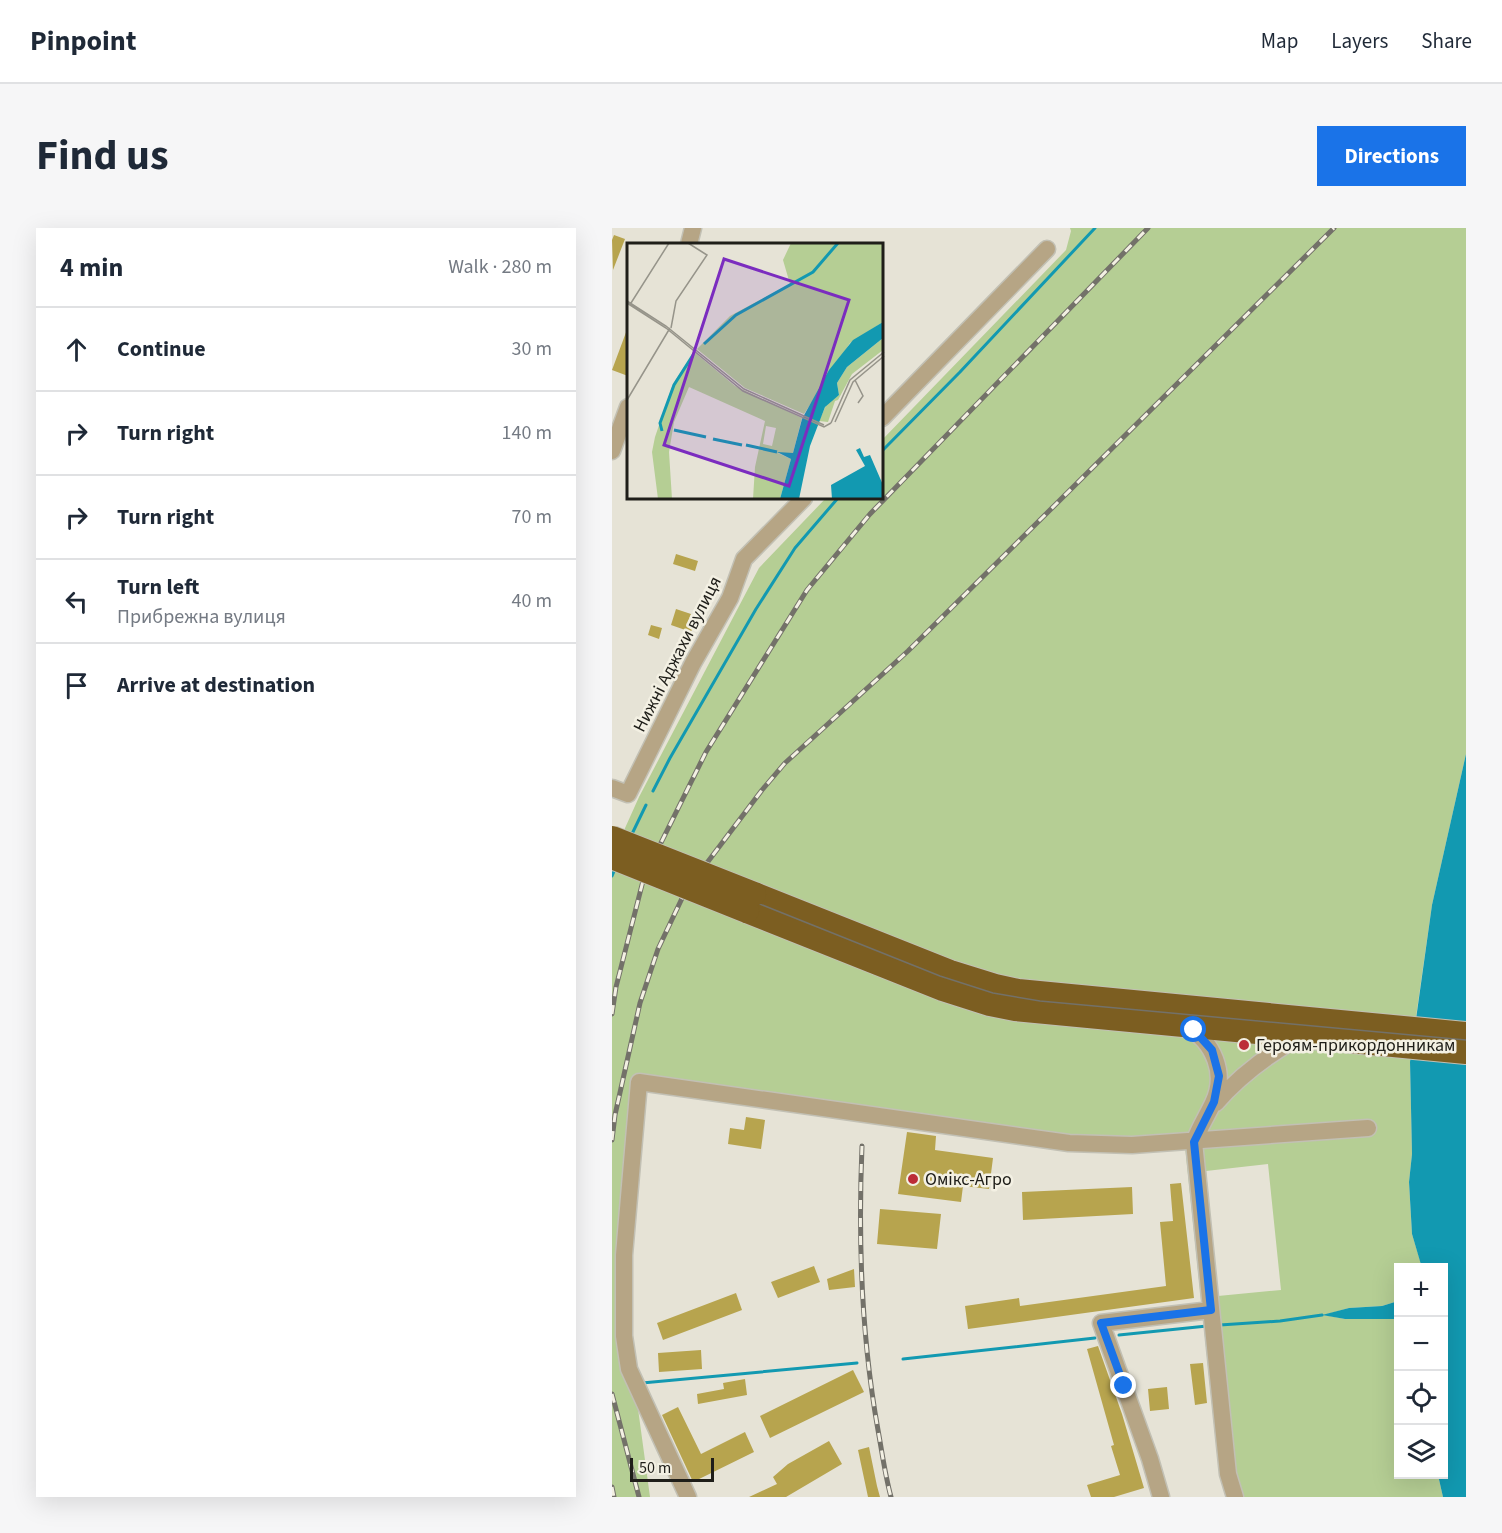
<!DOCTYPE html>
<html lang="en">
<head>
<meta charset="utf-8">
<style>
  body { margin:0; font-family:"Source Sans 3",sans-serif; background:#f6f6f7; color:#1f2937 }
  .controls { position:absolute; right:18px; bottom:18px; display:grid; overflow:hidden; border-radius:0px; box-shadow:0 6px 24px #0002 }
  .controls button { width:54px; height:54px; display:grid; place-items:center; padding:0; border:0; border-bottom:2px solid #e0e1e3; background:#fff; color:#1f2937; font:30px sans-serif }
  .scale { position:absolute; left:18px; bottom:15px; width:84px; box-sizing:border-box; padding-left:6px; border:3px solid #1f1e19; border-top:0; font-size:16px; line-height:21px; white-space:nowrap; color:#1f1e19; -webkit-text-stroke:4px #f3f0e3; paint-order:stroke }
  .stop { position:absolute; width:18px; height:18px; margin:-14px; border:4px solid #1a73e8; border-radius:50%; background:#fff }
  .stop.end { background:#1a73e8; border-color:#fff; box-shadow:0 2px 6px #0008 }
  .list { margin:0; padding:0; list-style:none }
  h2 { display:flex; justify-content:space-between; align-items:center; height:78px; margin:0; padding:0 24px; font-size:26px }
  h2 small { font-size:20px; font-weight:400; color:#747a83 }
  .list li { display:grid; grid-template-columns:39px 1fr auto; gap:18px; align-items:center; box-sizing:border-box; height:84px; padding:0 24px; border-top:2px solid #e0e1e3 }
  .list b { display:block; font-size:22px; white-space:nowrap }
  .list p { margin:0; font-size:20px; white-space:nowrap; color:#747a83 }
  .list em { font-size:20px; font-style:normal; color:#747a83 }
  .icon { flex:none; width:33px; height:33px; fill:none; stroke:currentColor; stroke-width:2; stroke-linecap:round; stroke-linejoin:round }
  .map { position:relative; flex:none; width:854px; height:1269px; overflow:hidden; border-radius:0px }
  header { display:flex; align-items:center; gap:36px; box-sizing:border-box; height:84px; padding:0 30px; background:#fff; border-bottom:2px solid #e0e1e3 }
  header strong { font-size:28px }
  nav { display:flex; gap:33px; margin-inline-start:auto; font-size:21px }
  .intro { display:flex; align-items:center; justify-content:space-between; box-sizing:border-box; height:144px; padding:0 36px }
  h1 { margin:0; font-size:42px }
  .button { padding:15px 27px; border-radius:0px; background:#1a73e8; color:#fff; font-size:21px; font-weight:700 }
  main { display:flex; gap:36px; padding:0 36px }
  aside { flex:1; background:#fff; border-radius:0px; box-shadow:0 6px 24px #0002 }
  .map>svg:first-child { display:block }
</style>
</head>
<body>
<header>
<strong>Pinpoint</strong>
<nav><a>Map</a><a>Layers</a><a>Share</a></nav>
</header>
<div class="intro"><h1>Find us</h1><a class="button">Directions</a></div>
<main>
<aside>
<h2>4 min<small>Walk · 280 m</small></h2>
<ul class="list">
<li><svg class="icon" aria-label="ahead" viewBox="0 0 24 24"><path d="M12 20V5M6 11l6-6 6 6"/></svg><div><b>Continue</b></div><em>30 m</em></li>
<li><svg class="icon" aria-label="right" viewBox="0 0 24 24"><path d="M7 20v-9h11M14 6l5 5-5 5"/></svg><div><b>Turn right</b></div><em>140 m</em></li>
<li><svg class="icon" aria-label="right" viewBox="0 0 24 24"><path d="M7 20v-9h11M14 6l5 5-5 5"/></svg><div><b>Turn right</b></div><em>70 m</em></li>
<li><svg class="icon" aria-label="left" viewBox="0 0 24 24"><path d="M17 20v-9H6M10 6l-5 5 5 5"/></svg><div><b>Turn left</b><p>Прибрежна вулиця</p></div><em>40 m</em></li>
<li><svg class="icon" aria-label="arrive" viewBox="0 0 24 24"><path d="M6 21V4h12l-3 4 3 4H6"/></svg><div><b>Arrive at destination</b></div></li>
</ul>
</aside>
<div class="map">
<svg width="854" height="1269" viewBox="0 0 854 1269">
  <rect width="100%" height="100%" fill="#e6e3d6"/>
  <path fill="#b5ce94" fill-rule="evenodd" d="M458,0H854V526L820,677L803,796L406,759L9,609L27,569L147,340L214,270H270V212L454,22L459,3Z
    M0,634L323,762L800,823L798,834L800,926L797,954L800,1006L810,1039L786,1040V1073L770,1078L737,1080L712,1087L733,1091H786V1246L826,1247L831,1269H617L605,1225L573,918L520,921L31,859L16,1028V1107L38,1269H0ZM656,936L669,1062L606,1068L594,943Z"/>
  <path fill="#1299b1" d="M854,526V1269H831L826,1247L832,1246V1040H810L800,1006L797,954L800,926L798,834L820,677Z
    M786,1073V1091H733L710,1087L737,1080L770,1078Z"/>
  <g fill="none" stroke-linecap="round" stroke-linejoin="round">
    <path stroke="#1299b1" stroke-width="3" d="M270,223L348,144L483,0
      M41,563L58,530L144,381L183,320L226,270
      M19,608L34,577
      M0,648L3,641
      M608,1097L668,1093L710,1087
      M507,1107L595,1098
      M291,1131L483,1110
      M30,1155L245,1135"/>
  </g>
  <path fill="#b7a44e" d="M2,7L13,11L1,42L0,12Z
    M16,99V148L0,142Z
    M64,326L86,333L83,343L61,336Z
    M64,381L79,386L76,393L82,395L79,404L59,397Z
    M39,397L50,400L47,411L36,407Z
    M134,889L153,892L149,921L116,916L118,900L132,902Z
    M295,904L324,908L323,922L381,930L377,961L351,958L349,974L286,966Z
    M569,955L582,1070L356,1101L353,1078L407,1070L408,1078L554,1058L548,994L561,993L558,956Z
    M520,959L521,986L411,992L410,964Z
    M268,981L329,986L325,1021L265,1016Z
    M202,1038L208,1054L166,1070L159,1054Z
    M242,1041L243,1059L217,1062L215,1051Z
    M124,1065L130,1082L51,1112L45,1095Z
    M486,1118L510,1186L532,1260L502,1269H479L475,1257L508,1247L499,1218L502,1217L475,1121Z
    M89,1122L90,1141L47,1144L46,1125Z
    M591,1135L595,1175L583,1177L578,1136Z
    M241,1142L252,1164L158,1210L148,1188Z
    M133,1151L135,1167L86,1176L85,1166L112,1161L111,1155Z
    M555,1159L557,1181L538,1183L536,1161Z
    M66,1179L89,1226L133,1204L142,1224L81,1254L50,1187Z
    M217,1213L230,1236L174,1269H137L165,1256L161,1249L176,1236Z
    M257,1219L265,1258L268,1269H256L246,1222Z"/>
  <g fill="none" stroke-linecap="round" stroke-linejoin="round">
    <g stroke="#c2c0b4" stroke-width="19">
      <path id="minor" d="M77,16L81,0
        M270,190L435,21
        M0,223L16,179
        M0,560L16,566L81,435L118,370L132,331L192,270
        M574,798C602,814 615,846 601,875C595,888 587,900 582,914L616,1246L623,1269
        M604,875C628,847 657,826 689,808
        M76,1269L17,1141L12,1108V1027L27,854L457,915L520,917L756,900
        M549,1269L538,1231L489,1095L599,1082"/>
    </g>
    <g stroke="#c2c0b4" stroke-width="26">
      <path id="highway" d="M142,666L338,744L383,758L406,763L854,806
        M135,683L331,761L378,776L403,781L854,824"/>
    </g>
    <use href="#minor" stroke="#b6a585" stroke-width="16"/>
    <use href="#highway" stroke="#7c5e21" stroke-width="24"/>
    <path stroke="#737169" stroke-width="1.5" d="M0,617L328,748L381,765L428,773L854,812"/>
    <g stroke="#737169" stroke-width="5">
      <path id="rail" d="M0,786L4,759L32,649L94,524L195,362L258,286L536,0
        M0,912L3,887L28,775L46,721L73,664L150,562L173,535L296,423L722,0
        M250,918C246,1014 249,1107 266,1202C270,1224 273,1247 279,1269
        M0,1166L27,1269
        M0,1259L2,1269"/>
    </g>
    <use href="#rail" stroke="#f3f0e3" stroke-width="3" stroke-dasharray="9" stroke-linecap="butt"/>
    <g stroke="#c2c0b4" stroke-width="26" stroke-linecap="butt">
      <path id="highway-bridge" d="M0,610L142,666
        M0,629L135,683"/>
    </g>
    <use href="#highway-bridge" stroke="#7c5e21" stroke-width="24"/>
  </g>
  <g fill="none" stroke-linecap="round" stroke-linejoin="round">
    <path stroke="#1a73e8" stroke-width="8" d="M512,1158L489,1095L599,1082L582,914L602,874L607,848L600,822L582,802"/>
  </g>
  <g fill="#bc2c37" stroke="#f3f0e3" stroke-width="2">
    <circle cx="632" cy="817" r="6"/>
    <circle cx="301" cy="951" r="6"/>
  </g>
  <g text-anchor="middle" stroke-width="5" stroke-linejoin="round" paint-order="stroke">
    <g font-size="18" fill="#1f1e19" stroke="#f3f0e3">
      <text transform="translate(65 426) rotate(-63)" y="6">Нижні Аджахи вулиця</text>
    </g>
    <g font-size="18" fill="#1f1e19" stroke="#f3f0e3" text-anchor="start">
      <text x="644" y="823">Героям-прикордонникам</text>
      <text x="313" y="957">Омiкс-Агро</text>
    </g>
  </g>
  <g transform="translate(15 15)">
    <rect width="256" height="256" fill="#e6e3d6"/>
    <path d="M164,0H256V79L223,100L177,171L118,145L70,106L103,73L163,41L156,17ZM256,95V107L225,131L211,157L208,158L201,179L192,178L201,158L212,152L210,140L220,124ZM67,109L108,143L175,175L166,210H151L164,216L153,256H126L128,224L138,178L62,144L47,179L42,209L45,256H31L25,209L28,194L46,141ZM139,183L149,185L145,203L136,201Z" fill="#b5ce94" fill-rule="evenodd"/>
    <path d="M256,79V95L220,124L210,140L212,152L198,164L183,203L172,256H153L164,216L150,209L166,210L175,176L202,127L226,97ZM233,205L237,214L243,212L256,242V256H205L204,242L238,223L229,207Z" fill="#1299b1"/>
    <path fill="none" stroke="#1299b1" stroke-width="3" d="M77,101L109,72L186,29L211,0M47,187L79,194M35,188L33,180L47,142L66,112M86,196L115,202M119,202L150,209"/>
    <path fill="none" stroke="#96948a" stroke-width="1.5" d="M0,58L39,83L117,146L197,182M0,60L39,85L116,148L197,184L204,180M4,60L42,0M44,85L49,58L80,12L61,0M228,137L236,153L231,160M0,157L43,85M208,179L226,139L257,113M204,180L223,137L257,109"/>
    <path fill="#7b2cbf" fill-opacity="0.15" stroke="#7b2cbf" stroke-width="3" d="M97,16L222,57L162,243L37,202Z"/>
    <rect width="256" height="256" fill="none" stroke="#1f1e19" stroke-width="3"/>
  </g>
</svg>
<div class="controls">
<button>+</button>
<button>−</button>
<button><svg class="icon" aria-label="locate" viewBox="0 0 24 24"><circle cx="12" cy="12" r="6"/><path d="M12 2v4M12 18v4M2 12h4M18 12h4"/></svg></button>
<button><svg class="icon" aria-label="layers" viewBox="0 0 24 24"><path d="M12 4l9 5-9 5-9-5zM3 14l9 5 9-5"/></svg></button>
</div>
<div class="scale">50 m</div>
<div class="stop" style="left:582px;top:802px"></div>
<div class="stop end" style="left:512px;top:1158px"></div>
</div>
</main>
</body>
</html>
